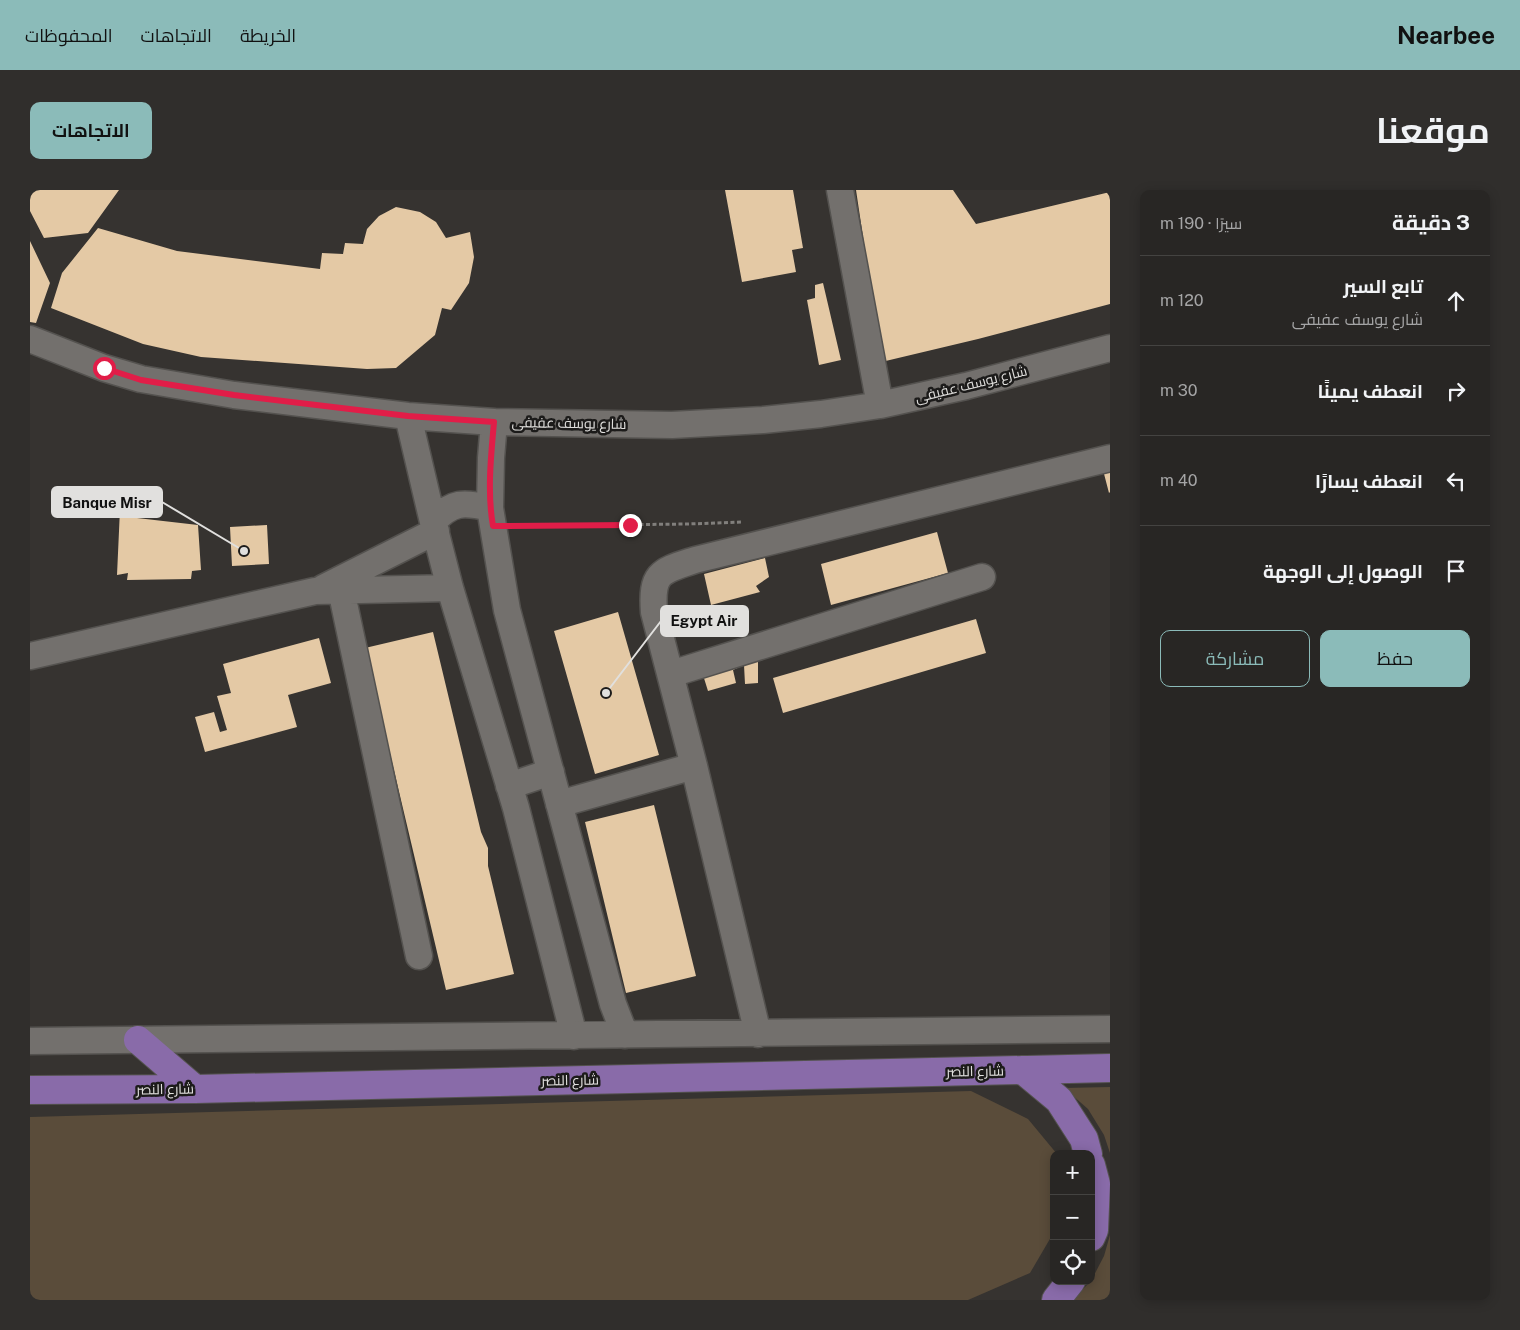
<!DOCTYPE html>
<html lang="ar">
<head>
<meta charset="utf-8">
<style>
  body { margin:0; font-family:"Public Sans",Cairo,sans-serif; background:#302e2c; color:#f1f3f6; direction:rtl }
  .controls { position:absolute; right:15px; bottom:15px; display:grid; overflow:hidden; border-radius:10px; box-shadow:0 2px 12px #0003 }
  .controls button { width:45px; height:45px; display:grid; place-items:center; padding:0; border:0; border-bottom:1px solid #444341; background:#282624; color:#f1f3f6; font:25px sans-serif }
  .stop { position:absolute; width:15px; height:15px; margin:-11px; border:4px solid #e11d48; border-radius:50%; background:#fff }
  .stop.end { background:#e11d48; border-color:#fff; box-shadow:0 1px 5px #0008 }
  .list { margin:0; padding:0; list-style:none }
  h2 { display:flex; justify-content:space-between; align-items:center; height:65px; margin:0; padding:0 20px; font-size:21px }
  h2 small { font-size:16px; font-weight:400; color:#a5a5a6 }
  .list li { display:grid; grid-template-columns:32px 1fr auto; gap:15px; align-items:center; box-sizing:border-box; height:90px; padding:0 20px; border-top:1px solid #444341 }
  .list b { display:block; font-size:19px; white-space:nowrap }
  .list p { margin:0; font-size:16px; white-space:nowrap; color:#a5a5a6 }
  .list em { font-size:16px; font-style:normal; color:#a5a5a6 }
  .actions { display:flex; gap:10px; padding:15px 20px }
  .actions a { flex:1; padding:11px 0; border:1px solid #8bbbb9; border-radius:10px; text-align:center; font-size:18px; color:#8bbbb9 }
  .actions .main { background:#8bbbb9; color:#111 }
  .icon { flex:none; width:28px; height:28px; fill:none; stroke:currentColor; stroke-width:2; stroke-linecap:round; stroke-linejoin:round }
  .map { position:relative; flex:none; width:1080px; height:1110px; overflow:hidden; direction:ltr; border-radius:10px }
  header { display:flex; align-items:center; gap:30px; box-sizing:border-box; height:70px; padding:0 25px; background:#8bbbb9; color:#111 }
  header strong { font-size:24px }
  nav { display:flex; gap:28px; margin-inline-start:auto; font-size:18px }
  .intro { display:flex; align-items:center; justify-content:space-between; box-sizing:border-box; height:120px; padding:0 30px }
  h1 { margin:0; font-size:35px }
  .button { padding:12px 22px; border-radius:10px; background:#8bbbb9; color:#111; font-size:18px; font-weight:700 }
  main { display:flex; gap:30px; padding:0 30px }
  aside { flex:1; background:#282624; border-radius:10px; box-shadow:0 2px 12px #0003 }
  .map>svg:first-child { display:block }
</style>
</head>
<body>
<header>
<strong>Nearbee</strong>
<nav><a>الخريطة</a><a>الاتجاهات</a><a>المحفوظات</a></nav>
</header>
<div class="intro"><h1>موقعنا</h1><a class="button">الاتجاهات</a></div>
<main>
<aside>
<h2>3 دقيقة<small>سيرًا · 190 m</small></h2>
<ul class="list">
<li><svg class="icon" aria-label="ahead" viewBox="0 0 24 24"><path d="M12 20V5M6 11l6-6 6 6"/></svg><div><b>تابع السير</b><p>شارع يوسف عفيفى</p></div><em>120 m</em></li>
<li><svg class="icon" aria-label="right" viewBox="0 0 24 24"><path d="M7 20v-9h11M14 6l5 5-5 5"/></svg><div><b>انعطف يمينًا</b></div><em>30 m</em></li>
<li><svg class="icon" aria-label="left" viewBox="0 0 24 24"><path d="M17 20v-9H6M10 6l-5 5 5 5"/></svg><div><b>انعطف يسارًا</b></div><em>40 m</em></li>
<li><svg class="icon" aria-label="arrive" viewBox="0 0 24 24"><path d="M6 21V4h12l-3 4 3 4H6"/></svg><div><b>الوصول إلى الوجهة</b></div></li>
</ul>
<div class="actions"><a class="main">حفظ</a><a>مشاركة</a></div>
</aside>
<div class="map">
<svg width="1080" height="1110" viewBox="0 0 1080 1110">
  <rect width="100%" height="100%" fill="#363330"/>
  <path fill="#5a4c3a" d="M1080,897V963L1074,945L1058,919L1034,898Z
    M941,901L998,929L1027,964H1024V1042L1000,1083L938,1110H0V927Z
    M1080,1045V1110H1042L1061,1091L1074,1066Z"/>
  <path fill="#e4c9a5" d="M0,0H89L58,43L14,48L0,21Z
    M695,0H763L773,58L762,60L766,82L712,92Z
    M826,0H923L946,34L1080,2V114L948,149L843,174L845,127Z
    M366,17L390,22L406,32L416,48L440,42L444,67L439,93L421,120L412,118L405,145L366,178L337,179L171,167L113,154L21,118L32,83L68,38L147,61L290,79L292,63L313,64L315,53L333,54L337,39L349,26Z
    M0,51L20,93L6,133L0,132Z
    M793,93L811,170L789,175L777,110L785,108V95Z
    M1080,278V302L1079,303L1073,280Z
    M108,318L107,328L168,335L171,380L162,381L161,389L97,390L98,383L87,385L90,319Z
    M237,335L239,374L202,376L200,337Z
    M907,342L918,383L801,415L791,374Z
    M735,368L739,387L726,396L730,402L681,415L674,384Z
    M588,422L629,565L565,584L524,441Z
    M946,429L956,463L753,523L743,488Z
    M403,442L451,642L458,658V676L484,784L416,800L335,458Z
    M289,448L301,493L258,505L267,537L175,562L165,527L184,522L190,542L197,540L187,506L201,503L193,474Z
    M728,469V493L715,494L714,475L703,480L706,493L678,501L673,485Z
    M624,615L666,786L596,803L555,632Z"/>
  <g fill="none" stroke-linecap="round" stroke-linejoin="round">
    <g stroke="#54524f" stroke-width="29">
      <path id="minor" d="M810,0L850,215
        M0,149L74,178L111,189L204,205L378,226L464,232L642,235L733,230L791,224L850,215L936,196L1080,158
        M378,226L403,332L420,398L486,618L544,846
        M464,232L461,268L460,318L477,420L583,814L595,845
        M403,332C422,311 434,312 460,318
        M309,390L389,766
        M293,398L406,341
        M0,466L285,401L420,398
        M641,484L952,387
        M479,596L521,582
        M529,614L664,576
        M728,844L664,576L624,422C621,382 631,381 665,370L1080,268
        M0,851L1080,839"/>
    </g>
    <g stroke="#54524f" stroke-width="30">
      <path id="major" d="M108,850L165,899
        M993,880L1029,910L1054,949L1058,964
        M0,900L165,899L1080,878
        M1061,975L1066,994L1064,1040L1061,1047
        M1026,1110L1041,1091"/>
    </g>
    <path stroke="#817f7c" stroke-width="3" stroke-dasharray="4 2.5" stroke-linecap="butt" d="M486,336L658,334L713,332"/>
    <use href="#minor" stroke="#73706d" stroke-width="26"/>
    <use href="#major" stroke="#896ba9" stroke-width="28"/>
  </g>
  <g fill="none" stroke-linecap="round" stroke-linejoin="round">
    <path stroke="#e11d48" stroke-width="6" d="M74,178L111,190L204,205L378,226L464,232C461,266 457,302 463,336L600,335"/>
  </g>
  <g text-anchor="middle" stroke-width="5" stroke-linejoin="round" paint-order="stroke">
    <g font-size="14" fill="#e1e0de" stroke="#1c1b1a">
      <text transform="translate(941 194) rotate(-14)" y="5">شارع يوسف عفيفى</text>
      <text transform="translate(539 233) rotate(1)" y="5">شارع يوسف عفيفى</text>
      <text transform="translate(945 881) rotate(-1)" y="5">شارع النصر</text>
      <text transform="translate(540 890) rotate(-1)" y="5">شارع النصر</text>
      <text transform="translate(135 899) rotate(-1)" y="5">شارع النصر</text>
    </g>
  </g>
  <path fill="none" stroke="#e1e0de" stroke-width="2" d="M214 361L132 312M576 503L631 431"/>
  <g fill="#e1e0de" stroke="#1c1b1a" stroke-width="2">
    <circle cx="214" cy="361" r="5"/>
    <circle cx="576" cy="503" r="5"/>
  </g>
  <g fill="#e1e0de" stroke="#e1e0de" stroke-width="2">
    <rect x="22" y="297" width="110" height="30" rx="5"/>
    <rect x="631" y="416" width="87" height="30" rx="5"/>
  </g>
  <g font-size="15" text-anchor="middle" font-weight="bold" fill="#111">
    <text x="77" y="318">Banque Misr</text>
    <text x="674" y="436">Egypt Air</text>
  </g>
</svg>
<div class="controls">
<button>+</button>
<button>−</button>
<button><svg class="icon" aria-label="locate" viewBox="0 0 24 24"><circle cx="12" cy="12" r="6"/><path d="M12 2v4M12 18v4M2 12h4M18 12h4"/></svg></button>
</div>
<div class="stop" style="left:74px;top:178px"></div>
<div class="stop end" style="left:600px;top:335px"></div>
</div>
</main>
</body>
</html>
